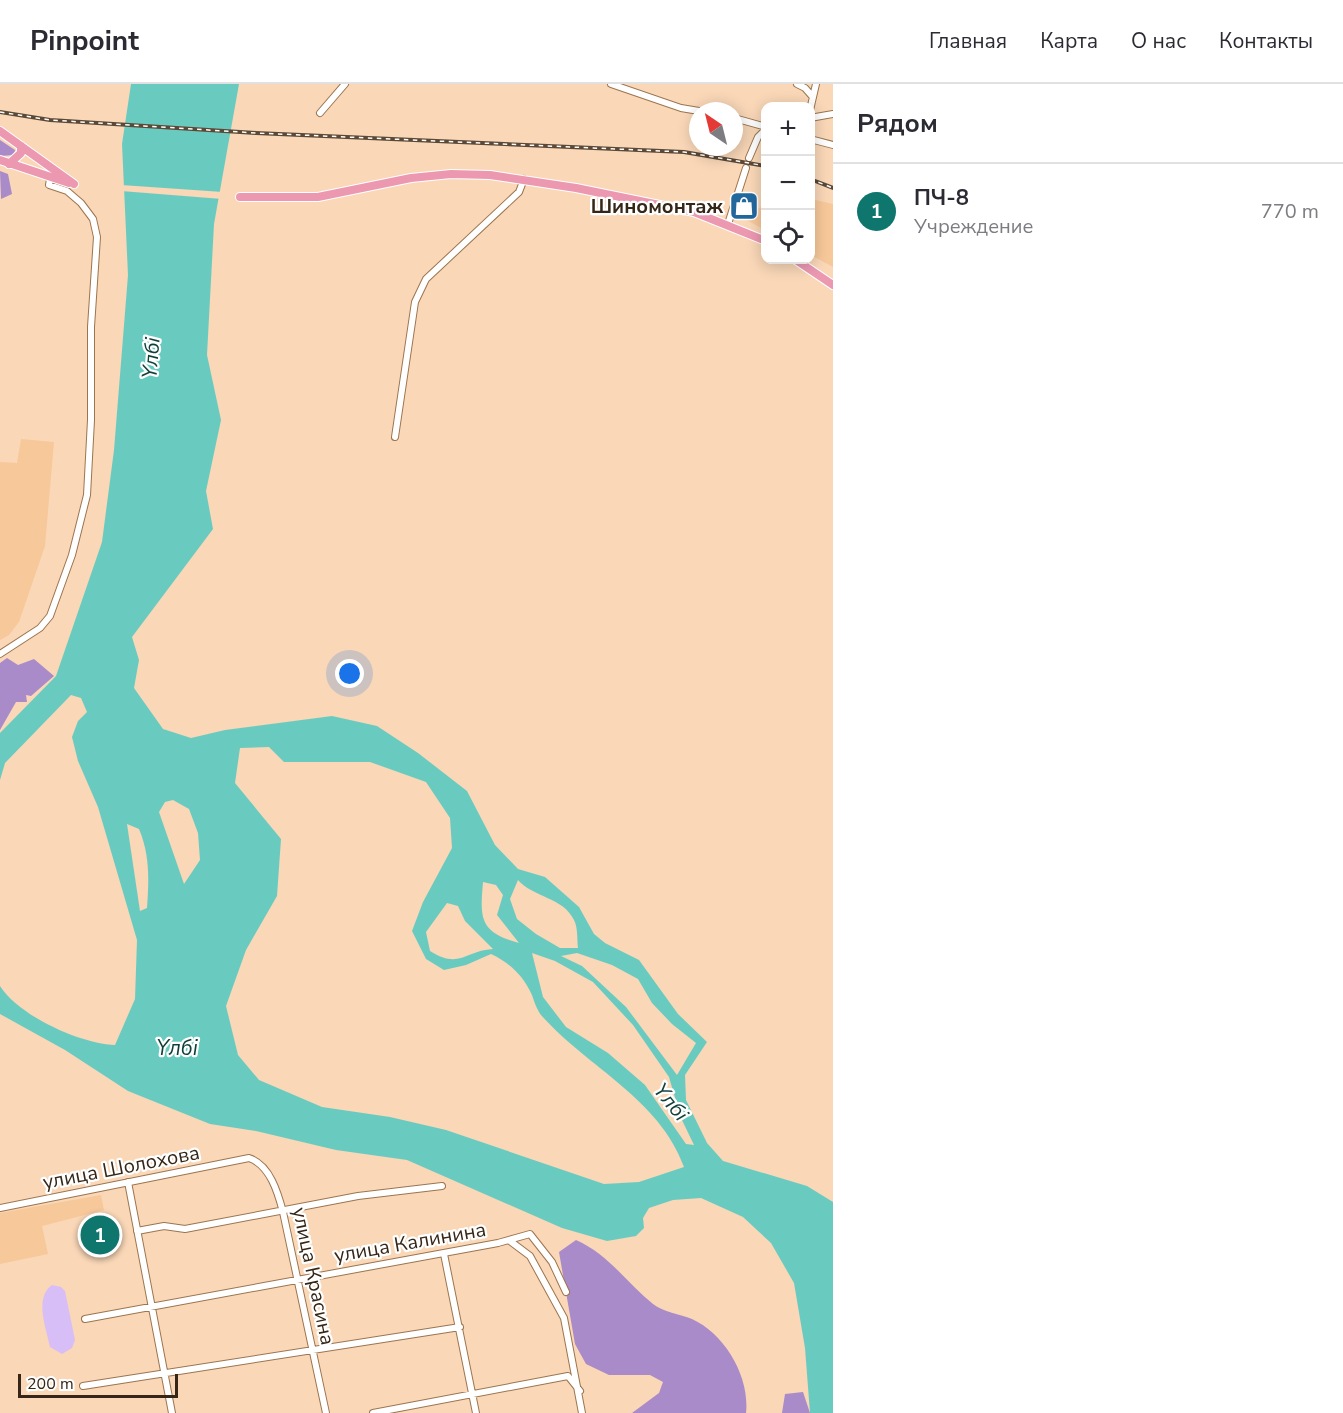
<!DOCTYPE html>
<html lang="ru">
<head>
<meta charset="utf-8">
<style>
  body { margin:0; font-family:"Nunito Sans",sans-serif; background:#f7f7f7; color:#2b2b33 }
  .controls { position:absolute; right:18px; top:18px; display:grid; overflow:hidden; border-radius:12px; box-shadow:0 3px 15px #0003 }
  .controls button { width:54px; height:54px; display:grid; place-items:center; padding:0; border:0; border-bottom:2px solid #e1e1e2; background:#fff; color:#2b2b33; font:30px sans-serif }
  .compass { position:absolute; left:689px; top:18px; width:54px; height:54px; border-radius:50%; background:#fff; box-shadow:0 3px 15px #0003; rotate:325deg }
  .scale { position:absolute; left:18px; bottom:15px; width:160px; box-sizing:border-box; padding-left:6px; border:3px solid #362617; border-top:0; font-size:16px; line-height:21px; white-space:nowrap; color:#362617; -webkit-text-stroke:4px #fff; paint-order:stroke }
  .you { position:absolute; left:350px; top:590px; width:21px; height:21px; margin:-15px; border:4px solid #fff; border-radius:50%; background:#1a73e8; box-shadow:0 0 0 9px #1a73e833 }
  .badge { display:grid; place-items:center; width:39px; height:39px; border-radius:50%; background:#0f766e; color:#fff; font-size:20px; font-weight:700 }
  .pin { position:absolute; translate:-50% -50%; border:3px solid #fff; box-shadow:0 2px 6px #0006 }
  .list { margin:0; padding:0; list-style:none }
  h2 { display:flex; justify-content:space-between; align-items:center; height:78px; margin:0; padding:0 24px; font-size:26px }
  h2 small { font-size:20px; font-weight:400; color:#7c7c81 }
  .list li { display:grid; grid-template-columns:39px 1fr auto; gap:18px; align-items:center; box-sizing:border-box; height:96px; padding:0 24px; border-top:2px solid #e1e1e2 }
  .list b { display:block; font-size:22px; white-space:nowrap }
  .list p { margin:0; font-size:20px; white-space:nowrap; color:#7c7c81 }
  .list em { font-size:20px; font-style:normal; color:#7c7c81 }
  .icon { flex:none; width:33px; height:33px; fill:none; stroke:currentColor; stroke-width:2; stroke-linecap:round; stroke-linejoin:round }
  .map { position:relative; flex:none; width:833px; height:1329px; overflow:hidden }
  header { display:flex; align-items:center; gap:36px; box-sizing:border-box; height:84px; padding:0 30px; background:#fff; border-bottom:2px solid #e1e1e2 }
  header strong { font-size:28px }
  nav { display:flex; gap:33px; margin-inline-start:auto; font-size:21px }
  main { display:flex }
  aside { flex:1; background:#fff }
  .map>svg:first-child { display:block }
</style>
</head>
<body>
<header>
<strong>Pinpoint</strong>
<nav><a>Главная</a><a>Карта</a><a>О нас</a><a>Контакты</a></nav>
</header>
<main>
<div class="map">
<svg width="833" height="1329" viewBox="0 0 833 1329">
  <rect width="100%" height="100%" fill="#f9d7b7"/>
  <path fill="#f7c89a" d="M811,115L833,120V183L811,171Z
    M765,121V146L741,133Z
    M21,355L54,358L45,462L19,538L9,551L0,556V378L17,379Z
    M101,1111L104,1126L42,1142L48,1170L0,1180V1129Z"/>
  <path fill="#d8bef6" d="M52,1201L61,1203L65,1207L75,1256L72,1264L62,1270L50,1263C46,1243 34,1214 52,1201Z"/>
  <path fill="#a88bc8" d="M0,56L15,66L14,71L0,72Z
    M0,87L8,90L12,110L1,115Z
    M7,574L18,581L34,575L54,592L31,612L26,611L27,618H16L0,646V579Z
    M576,1156C608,1170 627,1199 653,1220C663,1228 680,1230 692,1235C725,1250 750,1293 746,1329H632L659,1309L663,1298L650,1291H609L586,1280L575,1260L559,1168Z
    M803,1308L810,1329H782L785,1310Z"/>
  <path fill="#69cbc0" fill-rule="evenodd" d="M131,0H239L214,140L207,271L221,336L206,407L213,445L132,553L139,576L134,604L163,645L191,654L225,646L332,632L377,642L418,669L467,707L495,761L518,785L545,793L579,823L594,850L605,859L639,876L678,930L707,958L685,991L686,1016L707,1059L723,1077L807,1102L833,1118V1329H810L805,1264L794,1199L771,1159L743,1133L701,1114L673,1116L649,1124L643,1134L644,1144L636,1152L607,1157L562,1144L407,1076L336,1066L256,1047L210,1040L128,1007L65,966L0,930V902C19,932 81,960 115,961L135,915L137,856L98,723L78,677L72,653L78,637L87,628L81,614L71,611L5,679L0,696V649L56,592L102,458L114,366L128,191L122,60ZM269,663L284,678H370L426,698L450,734L452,764L423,818L412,847L426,875L444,886L466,881L491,870C510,879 523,891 532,911C534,917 537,926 541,931C588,984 659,1014 684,1083L639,1098L604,1100L446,1046L390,1033L322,1023L259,996L238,971L226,922L246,866L277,812L281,755L235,699L240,664ZM173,716L189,725L198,749L200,776L184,800L159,728L165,718ZM127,740L139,745C150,771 149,796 147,824L140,827ZM518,796C534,814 563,813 574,836C578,843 577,856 578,864H560L536,850L517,835L510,815ZM483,798L496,801L503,811L497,831L519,859C479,848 480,834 483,798ZM447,819L458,822L465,837L493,865C467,866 459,886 430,867L426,848ZM532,869L555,877L593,898L633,941L669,993L681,1034L694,1061L686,1060L645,1001L608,969L566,943L543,913ZM577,869L612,881L638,895L652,919L672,940L696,959L677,991L626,923L582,882L561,872Z"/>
  <path fill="#f9d7b7" d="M121,101L223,108L222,115L121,107Z"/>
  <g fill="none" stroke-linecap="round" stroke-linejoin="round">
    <g stroke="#9b754f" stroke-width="8">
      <path id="minor" d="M611,0L681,24L699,27
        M797,0L805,4L812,12
        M810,26L816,0
        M320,29L345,0
        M734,34L766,43
        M810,34L833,30
        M810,55L833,61
        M749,74L758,53L766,45
        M728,140L746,84
        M395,353L415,218L426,195L519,108L524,95
        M0,570L40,544L50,532L72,471L87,411L91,336V243L97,153L93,135L81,119L67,107L49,101L50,95
        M128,1098L172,1329
        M0,1124L249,1074C270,1081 278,1109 283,1128L326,1329
        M137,1147L164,1142L185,1145L358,1112L442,1102
        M510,1157L530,1172L564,1234L582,1329
        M444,1170L476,1329
        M85,1235L498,1159L530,1150L552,1178L566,1208
        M83,1302L460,1243
        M373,1329L568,1292L580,1307"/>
    </g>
    <g stroke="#fff" stroke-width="10">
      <path id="major" d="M0,47L74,100
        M0,76L69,99
        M9,80L21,69V62
        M240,113H318L411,94L451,90L490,91L576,104L694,128L766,157
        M796,176L833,201"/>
    </g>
    <use href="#minor" stroke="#fff" stroke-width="6"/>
    <use href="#major" stroke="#ec98b1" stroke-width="8"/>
    <g stroke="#5b4836" stroke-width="4">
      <path id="rail" d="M0,28L50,36L256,49L684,68L766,82
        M810,95L833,104"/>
    </g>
    <use href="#rail" stroke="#fff" stroke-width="1.5" stroke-dasharray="4.5" stroke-linecap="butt"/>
  </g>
  <defs>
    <g id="shop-square" transform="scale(1.5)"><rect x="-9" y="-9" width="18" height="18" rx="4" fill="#23689d" stroke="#fff"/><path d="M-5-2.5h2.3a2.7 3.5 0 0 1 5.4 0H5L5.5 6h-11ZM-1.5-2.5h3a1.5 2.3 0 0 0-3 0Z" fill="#fff"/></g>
  </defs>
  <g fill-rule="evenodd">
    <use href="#shop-square" x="744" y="122"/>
  </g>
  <g text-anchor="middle" stroke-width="4.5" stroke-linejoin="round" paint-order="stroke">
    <g font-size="20" font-weight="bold" fill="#362617" stroke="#fff" text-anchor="end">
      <text x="723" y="129">Шиномонтаж</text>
    </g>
    <g font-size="20" fill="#362617" stroke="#fff">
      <text transform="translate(121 1083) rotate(-11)" y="7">улица Шолохова</text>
      <text transform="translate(410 1158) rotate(-10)" y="7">улица Калинина</text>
      <text transform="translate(314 1192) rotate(78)" y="7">улица Красина</text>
    </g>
    <g font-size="21" font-style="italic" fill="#103e39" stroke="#fff">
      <text transform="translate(151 274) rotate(-85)" y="7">Үлбі</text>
      <text x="177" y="971">Үлбі</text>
      <text transform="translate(671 1018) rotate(51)" y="7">Үлбі</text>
    </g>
  </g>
</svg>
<div class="controls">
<button>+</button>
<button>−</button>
<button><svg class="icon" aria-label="locate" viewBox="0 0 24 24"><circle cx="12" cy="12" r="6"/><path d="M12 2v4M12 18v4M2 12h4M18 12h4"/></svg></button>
</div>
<svg class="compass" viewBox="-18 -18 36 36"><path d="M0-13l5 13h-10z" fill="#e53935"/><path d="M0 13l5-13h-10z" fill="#7c7c81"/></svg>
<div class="scale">200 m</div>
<div class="you"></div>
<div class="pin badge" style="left:100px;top:1151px">1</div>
</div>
<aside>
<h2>Рядом<small></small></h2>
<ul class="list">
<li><span class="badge">1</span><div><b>ПЧ-8</b><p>Учреждение</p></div><em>770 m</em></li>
</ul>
</aside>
</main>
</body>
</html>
